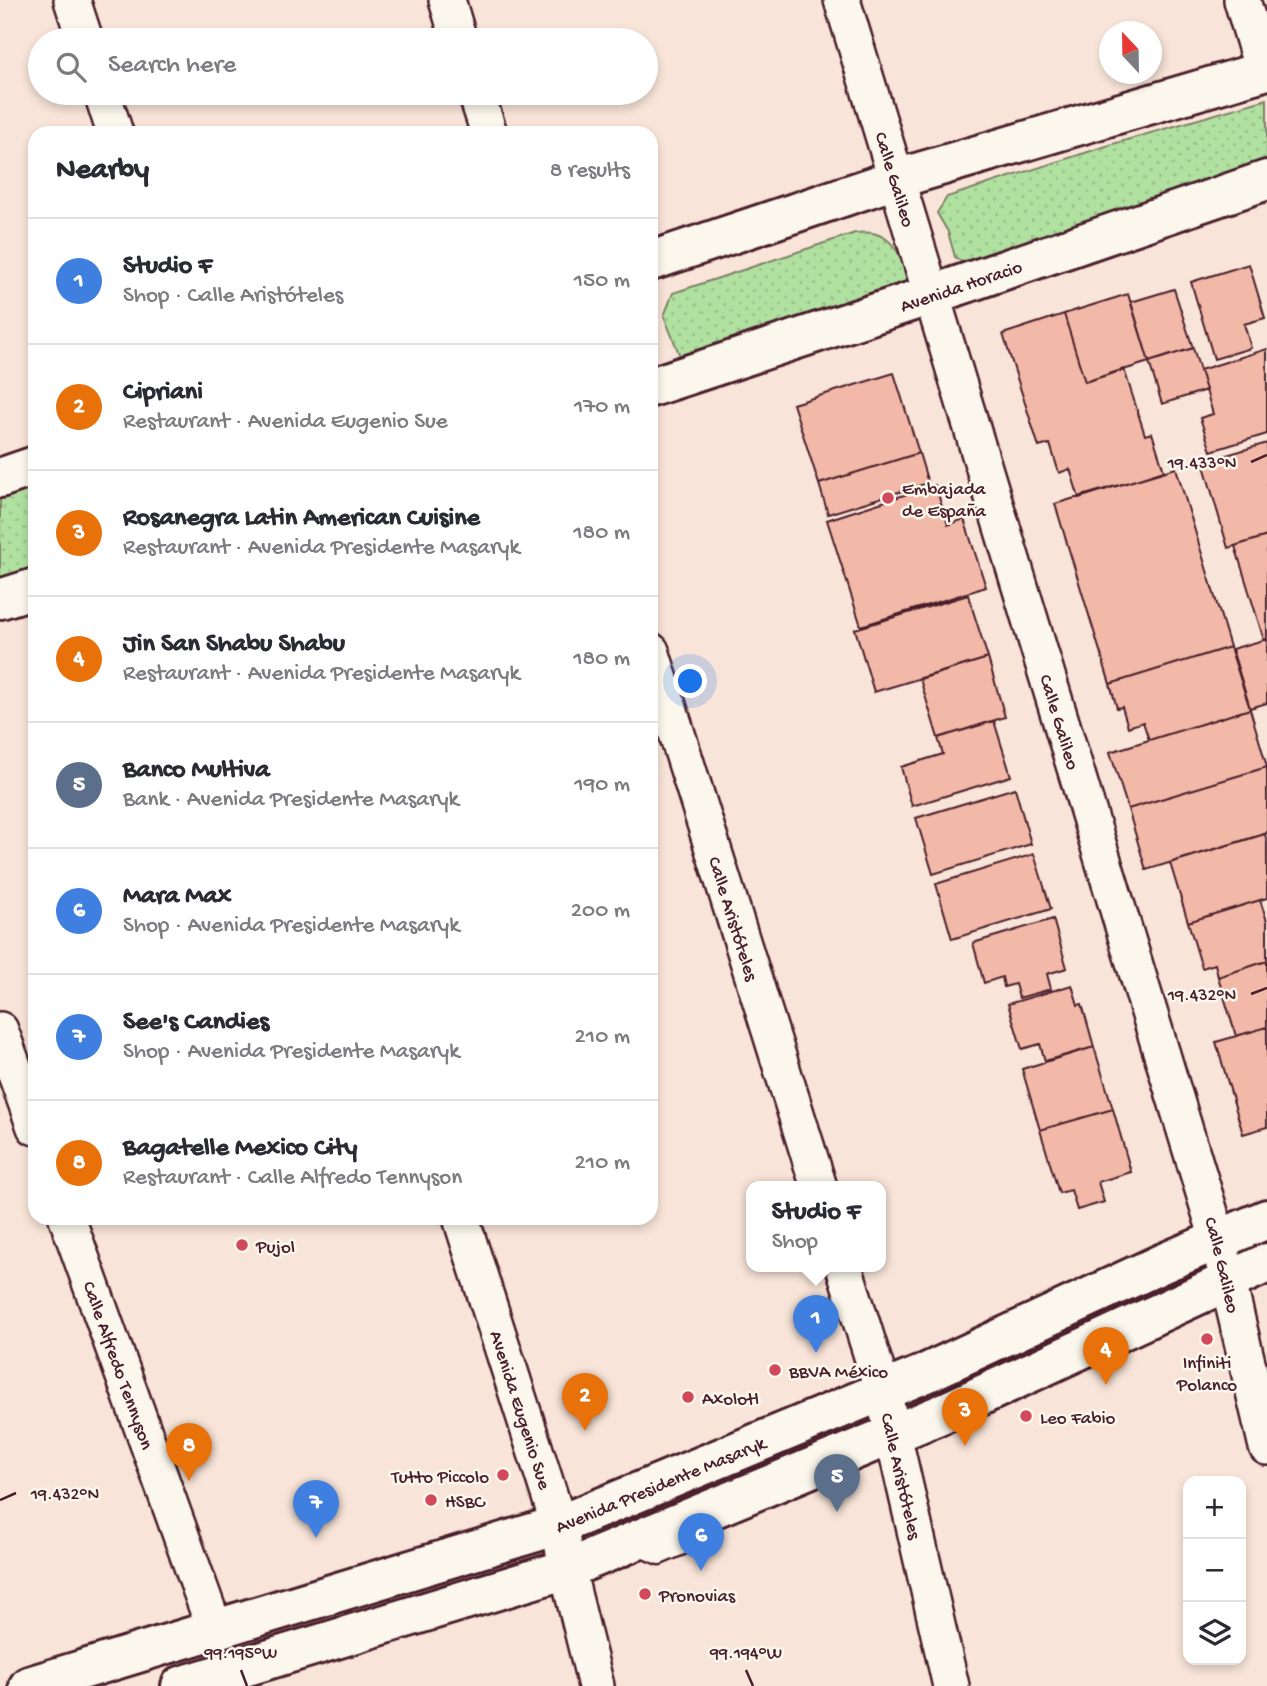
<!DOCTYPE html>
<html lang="en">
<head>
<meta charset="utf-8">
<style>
  body { margin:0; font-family:"Gochi Hand",sans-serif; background:#f2f2f3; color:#2b2b33 }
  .controls { position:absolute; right:21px; bottom:21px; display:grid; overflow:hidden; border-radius:14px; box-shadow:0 4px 10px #0003 }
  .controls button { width:63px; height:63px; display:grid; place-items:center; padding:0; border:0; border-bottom:2px solid #e1e1e2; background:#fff; color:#2b2b33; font:35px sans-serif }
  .compass { position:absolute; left:1099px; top:21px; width:63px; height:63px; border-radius:50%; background:#fff; box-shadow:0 4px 10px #0003; rotate:338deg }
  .you { position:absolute; left:691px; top:682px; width:24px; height:24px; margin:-18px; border:5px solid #fff; border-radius:50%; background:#1a73e8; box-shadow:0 0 0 10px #1a73e833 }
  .badge { display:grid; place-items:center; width:46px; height:46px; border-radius:50%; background:#7c3aed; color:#fff; font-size:23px; font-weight:700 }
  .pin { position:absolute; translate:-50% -58px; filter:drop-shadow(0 2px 4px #0008) }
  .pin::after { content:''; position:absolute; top:37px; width:24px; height:21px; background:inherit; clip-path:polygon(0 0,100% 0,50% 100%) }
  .popup { position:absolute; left:746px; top:1181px; width:140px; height:91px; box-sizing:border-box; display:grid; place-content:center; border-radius:14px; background:#fff; filter:drop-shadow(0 2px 5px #0005); font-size:23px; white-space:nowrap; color:#7c7c81 }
  .popup b { font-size:26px; color:#2b2b33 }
  .popup::after { content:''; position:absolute; left:50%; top:100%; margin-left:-14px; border:14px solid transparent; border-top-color:#fff }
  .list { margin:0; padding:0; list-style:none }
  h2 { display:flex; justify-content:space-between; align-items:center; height:91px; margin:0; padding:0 28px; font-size:30px }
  h2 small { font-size:23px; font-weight:400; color:#7c7c81 }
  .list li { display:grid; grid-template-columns:46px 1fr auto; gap:21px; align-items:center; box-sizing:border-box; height:126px; padding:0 28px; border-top:2px solid #e1e1e2 }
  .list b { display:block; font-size:26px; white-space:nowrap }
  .list p { margin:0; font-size:23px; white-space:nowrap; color:#7c7c81 }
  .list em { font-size:23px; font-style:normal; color:#7c7c81 }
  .icon { flex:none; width:38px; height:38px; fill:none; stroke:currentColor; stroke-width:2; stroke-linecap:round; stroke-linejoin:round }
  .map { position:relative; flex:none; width:1267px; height:1686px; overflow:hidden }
  .search { position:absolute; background:#fff; box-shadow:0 4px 10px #0003; left:28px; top:28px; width:630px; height:77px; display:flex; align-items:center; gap:18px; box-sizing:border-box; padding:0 24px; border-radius:38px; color:#7c7c81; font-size:26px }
  .panel { position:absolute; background:#fff; box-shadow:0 4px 10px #0003; left:28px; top:126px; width:630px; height:1099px; border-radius:21px }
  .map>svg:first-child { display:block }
</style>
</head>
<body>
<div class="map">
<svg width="1267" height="1686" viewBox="0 0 1267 1686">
  <defs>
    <pattern id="green-dots" width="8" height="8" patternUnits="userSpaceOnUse" patternTransform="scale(1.75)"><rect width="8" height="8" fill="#b0e1a1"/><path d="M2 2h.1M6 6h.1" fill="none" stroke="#99c18b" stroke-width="1.8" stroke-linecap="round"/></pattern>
  </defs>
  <rect width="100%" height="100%" fill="#f8e4d8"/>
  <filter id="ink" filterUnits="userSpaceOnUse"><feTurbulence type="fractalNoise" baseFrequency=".0143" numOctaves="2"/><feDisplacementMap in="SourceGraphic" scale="14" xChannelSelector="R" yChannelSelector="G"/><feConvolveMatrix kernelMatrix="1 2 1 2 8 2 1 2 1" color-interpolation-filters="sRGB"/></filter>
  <g filter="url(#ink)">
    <path fill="url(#green-dots)" stroke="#7d8066" stroke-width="2" d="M1267,99V174L970,268L955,257L948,232L937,213L947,197L1113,144Z
      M855,233C860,233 867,232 872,233C899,238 906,269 912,292L700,369L680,356L664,316L673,293Z
      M35,473V569L0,581V484Z"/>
    <path fill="#f2b9a8" stroke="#4a1f2b" stroke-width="2" d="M1249,264L1265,318L1244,324L1251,348L1214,359L1191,282Z
      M1174,289L1193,348L1149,362L1131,302Z
      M1128,294L1149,362L1085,382L1064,314Z
      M1064,314L1085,382L1124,369L1145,435L1152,433L1164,471L1079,498L1070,469L1059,473L1050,444L1039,447L1003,334Z
      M1193,348L1206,390L1162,404L1149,362Z
      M1267,349V434L1211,451L1200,418L1213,414L1200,370Z
      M894,373L919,453L819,484L793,404Z
      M1267,443V536L1228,548L1203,462Z
      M919,453L928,483L828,514L819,484Z
      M1176,468L1230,647L1110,684L1055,504Z
      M935,485L948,525L964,519L986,587L861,626L827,520Z
      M1267,536V639L1264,640L1235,546Z
      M968,595L988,658L874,692L855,629Z
      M1267,639V703L1250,708L1232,649Z
      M1230,647L1250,709L1149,740L1143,722L1128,727L1122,707L1117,708L1110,684Z
      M988,658L1005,717L938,738L920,679Z
      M1250,709L1267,767L1128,809L1110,752Z
      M994,721L1011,776L912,806L901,767L943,754L938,738Z
      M1267,767V833L1146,870L1128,809Z
      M1015,788L1031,844L933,874L916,818Z
      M1265,834L1267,842V898L1188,922L1170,863Z
      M1034,854L1051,909L952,939L936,884Z
      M1260,900L1267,921V961L1218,977L1215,964L1202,968L1188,922Z
      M1053,919L1067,968L1047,974L1051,989L1019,998L1015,984L1004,987L1002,977L984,983L973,943Z
      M1267,961V1027L1236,1036L1218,977Z
      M1072,985L1078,1005L1082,1004L1094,1047L1045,1061L1040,1044L1022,1049L1008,1004Z
      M1267,1027V1127L1243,1134L1216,1042Z
      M1094,1047L1113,1109L1040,1130L1022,1069Z
      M1113,1109L1131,1172L1098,1182L1104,1202L1077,1210L1071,1190L1059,1193L1040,1130Z"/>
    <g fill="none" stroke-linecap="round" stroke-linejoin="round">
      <g stroke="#4a1f2b" stroke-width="23">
        <path id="lane" d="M633,1544L659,1555L701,1537L712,1515"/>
      </g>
      <g stroke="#4a1f2b" stroke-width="40">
        <g id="street">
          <path d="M72,0L85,40"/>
          <path d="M447,0L459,40"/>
          <path id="s1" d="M842,0L1218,1239L1267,1447"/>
          <path d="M1242,0L1263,71"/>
          <path d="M102,93L115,133"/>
          <path d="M476,93L489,133"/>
          <path id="s2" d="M651,651L819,1187"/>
          <path d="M0,1030L35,1127"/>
          <path id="s3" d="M67,1218L215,1630"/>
          <path id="s4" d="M461,1218L559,1525L567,1569L596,1686"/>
          <path id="s5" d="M844,1267L883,1391L951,1686"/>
        </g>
      </g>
      <g stroke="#4a1f2b" stroke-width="44">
        <g id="secondary">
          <path d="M651,261L896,179L1267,70"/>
          <path id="s6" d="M651,387L931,295L1267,180"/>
          <path d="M0,478L35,466"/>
          <path d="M0,599L35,588"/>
          <path id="s7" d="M29,1686L559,1525L924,1374L1161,1264L1267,1219"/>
          <path d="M181,1686L567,1569L939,1415L1267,1263"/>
        </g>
      </g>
      <use href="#lane" stroke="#fbf7ec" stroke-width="18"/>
      <use href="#street" stroke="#fbf7ec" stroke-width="35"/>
      <use href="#secondary" stroke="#fbf7ec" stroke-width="38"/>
    </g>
  </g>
  <path fill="none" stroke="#4a1f2b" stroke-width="2.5" d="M1251,462L1267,455M1251,994L1267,988M0,1500L16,1493M241,1670L247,1686M746,1670L753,1686"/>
  <g fill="#d1495b" stroke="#fbf7ec" stroke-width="2.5">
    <circle cx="888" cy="498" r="7"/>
    <circle cx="242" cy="1245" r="7"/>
    <circle cx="1207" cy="1339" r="7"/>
    <circle cx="775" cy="1370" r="7"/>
    <circle cx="688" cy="1397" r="7"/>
    <circle cx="1026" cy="1416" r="7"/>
    <circle cx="503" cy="1475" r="7"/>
    <circle cx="431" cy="1500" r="7"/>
    <circle cx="645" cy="1594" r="7"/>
  </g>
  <g text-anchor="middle" stroke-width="5" stroke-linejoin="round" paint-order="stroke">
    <g font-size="19" fill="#4a1f2b" stroke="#fbf7ec">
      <text dy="7" stroke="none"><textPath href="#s1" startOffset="187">Calle Galileo</textPath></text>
      <text dy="7" stroke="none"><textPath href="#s6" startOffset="326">Avenida Horacio</textPath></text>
      <text dy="7" stroke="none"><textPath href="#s1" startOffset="754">Calle Galileo</textPath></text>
      <text dy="7" stroke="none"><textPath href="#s2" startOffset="280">Calle Aristóteles</textPath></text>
      <text dy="7" stroke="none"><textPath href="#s1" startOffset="1321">Calle Galileo</textPath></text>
      <text dy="7" stroke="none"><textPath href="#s3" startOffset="156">Calle Alfredo Tennyson</textPath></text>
      <text dy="7" stroke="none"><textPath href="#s4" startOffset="201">Avenida Eugenio Sue</textPath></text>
      <text dy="7" stroke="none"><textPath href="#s5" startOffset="217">Calle Aristóteles</textPath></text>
      <text dy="7" stroke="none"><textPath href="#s7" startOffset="663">Avenida Presidente Masaryk</textPath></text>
    </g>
    <g font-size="19" fill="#4a1f2b" stroke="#fbf7ec" text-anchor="start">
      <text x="902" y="494">Embajada<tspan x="902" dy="22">de España</tspan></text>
      <text x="256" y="1252">Pujol</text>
      <text x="1207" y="1368" text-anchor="middle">Infiniti<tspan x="1207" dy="22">Polanco</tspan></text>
      <text x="789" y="1377">BBVA México</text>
      <text x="702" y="1404">Axolotl</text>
      <text x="1040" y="1423">Leo Fabio</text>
      <text x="489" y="1482" text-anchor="end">Tutto Piccolo</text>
      <text x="445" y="1507">HSBC</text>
      <text x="659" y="1601">Pronovias</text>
    </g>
  </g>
  <g font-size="18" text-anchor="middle" fill="#4a1f2b" stroke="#fbf7ec" stroke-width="5" stroke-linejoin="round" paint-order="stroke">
    <text x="1202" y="468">19.433°N</text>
    <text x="1202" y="1000">19.432°N</text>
    <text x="65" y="1499">19.432°N</text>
    <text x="241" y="1658">99.195°W</text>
    <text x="746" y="1658">99.194°W</text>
  </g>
</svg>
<div class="controls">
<button>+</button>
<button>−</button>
<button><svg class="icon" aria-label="layers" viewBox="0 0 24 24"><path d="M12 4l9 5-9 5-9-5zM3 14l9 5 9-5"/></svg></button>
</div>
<svg class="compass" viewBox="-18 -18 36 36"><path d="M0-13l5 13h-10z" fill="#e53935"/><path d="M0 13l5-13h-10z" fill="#7c7c81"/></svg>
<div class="you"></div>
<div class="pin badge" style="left:816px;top:1353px;background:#3f7fe0">1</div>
<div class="popup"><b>Studio F</b>Shop</div>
<div class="pin badge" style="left:585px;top:1431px;background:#e8710a">2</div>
<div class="pin badge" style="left:965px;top:1446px;background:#e8710a">3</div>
<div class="pin badge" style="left:1106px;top:1385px;background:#e8710a">4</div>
<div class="pin badge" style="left:837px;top:1512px;background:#5c6f8a">5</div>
<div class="pin badge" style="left:701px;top:1571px;background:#3f7fe0">6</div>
<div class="pin badge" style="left:316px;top:1538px;background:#3f7fe0">7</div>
<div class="pin badge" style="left:189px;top:1481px;background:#e8710a">8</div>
<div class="search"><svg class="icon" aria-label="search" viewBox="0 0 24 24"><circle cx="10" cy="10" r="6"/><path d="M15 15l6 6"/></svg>Search here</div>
<section class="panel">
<h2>Nearby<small>8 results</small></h2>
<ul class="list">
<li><span class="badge" style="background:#3f7fe0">1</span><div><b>Studio F</b><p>Shop · Calle Aristóteles</p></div><em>150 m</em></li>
<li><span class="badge" style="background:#e8710a">2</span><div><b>Cipriani</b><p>Restaurant · Avenida Eugenio Sue</p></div><em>170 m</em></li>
<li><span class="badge" style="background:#e8710a">3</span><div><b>Rosanegra Latin American Cuisine</b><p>Restaurant · Avenida Presidente Masaryk</p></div><em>180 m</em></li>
<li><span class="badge" style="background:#e8710a">4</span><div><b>Jin San Shabu Shabu</b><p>Restaurant · Avenida Presidente Masaryk</p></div><em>180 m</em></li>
<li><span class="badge" style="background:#5c6f8a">5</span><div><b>Banco Multiva</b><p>Bank · Avenida Presidente Masaryk</p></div><em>190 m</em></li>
<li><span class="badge" style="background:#3f7fe0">6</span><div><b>Mara Max</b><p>Shop · Avenida Presidente Masaryk</p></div><em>200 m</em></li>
<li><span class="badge" style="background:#3f7fe0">7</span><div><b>See's Candies</b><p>Shop · Avenida Presidente Masaryk</p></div><em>210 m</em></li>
<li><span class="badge" style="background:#e8710a">8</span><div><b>Bagatelle Mexico City</b><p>Restaurant · Calle Alfredo Tennyson</p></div><em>210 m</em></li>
</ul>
</section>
</div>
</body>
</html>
